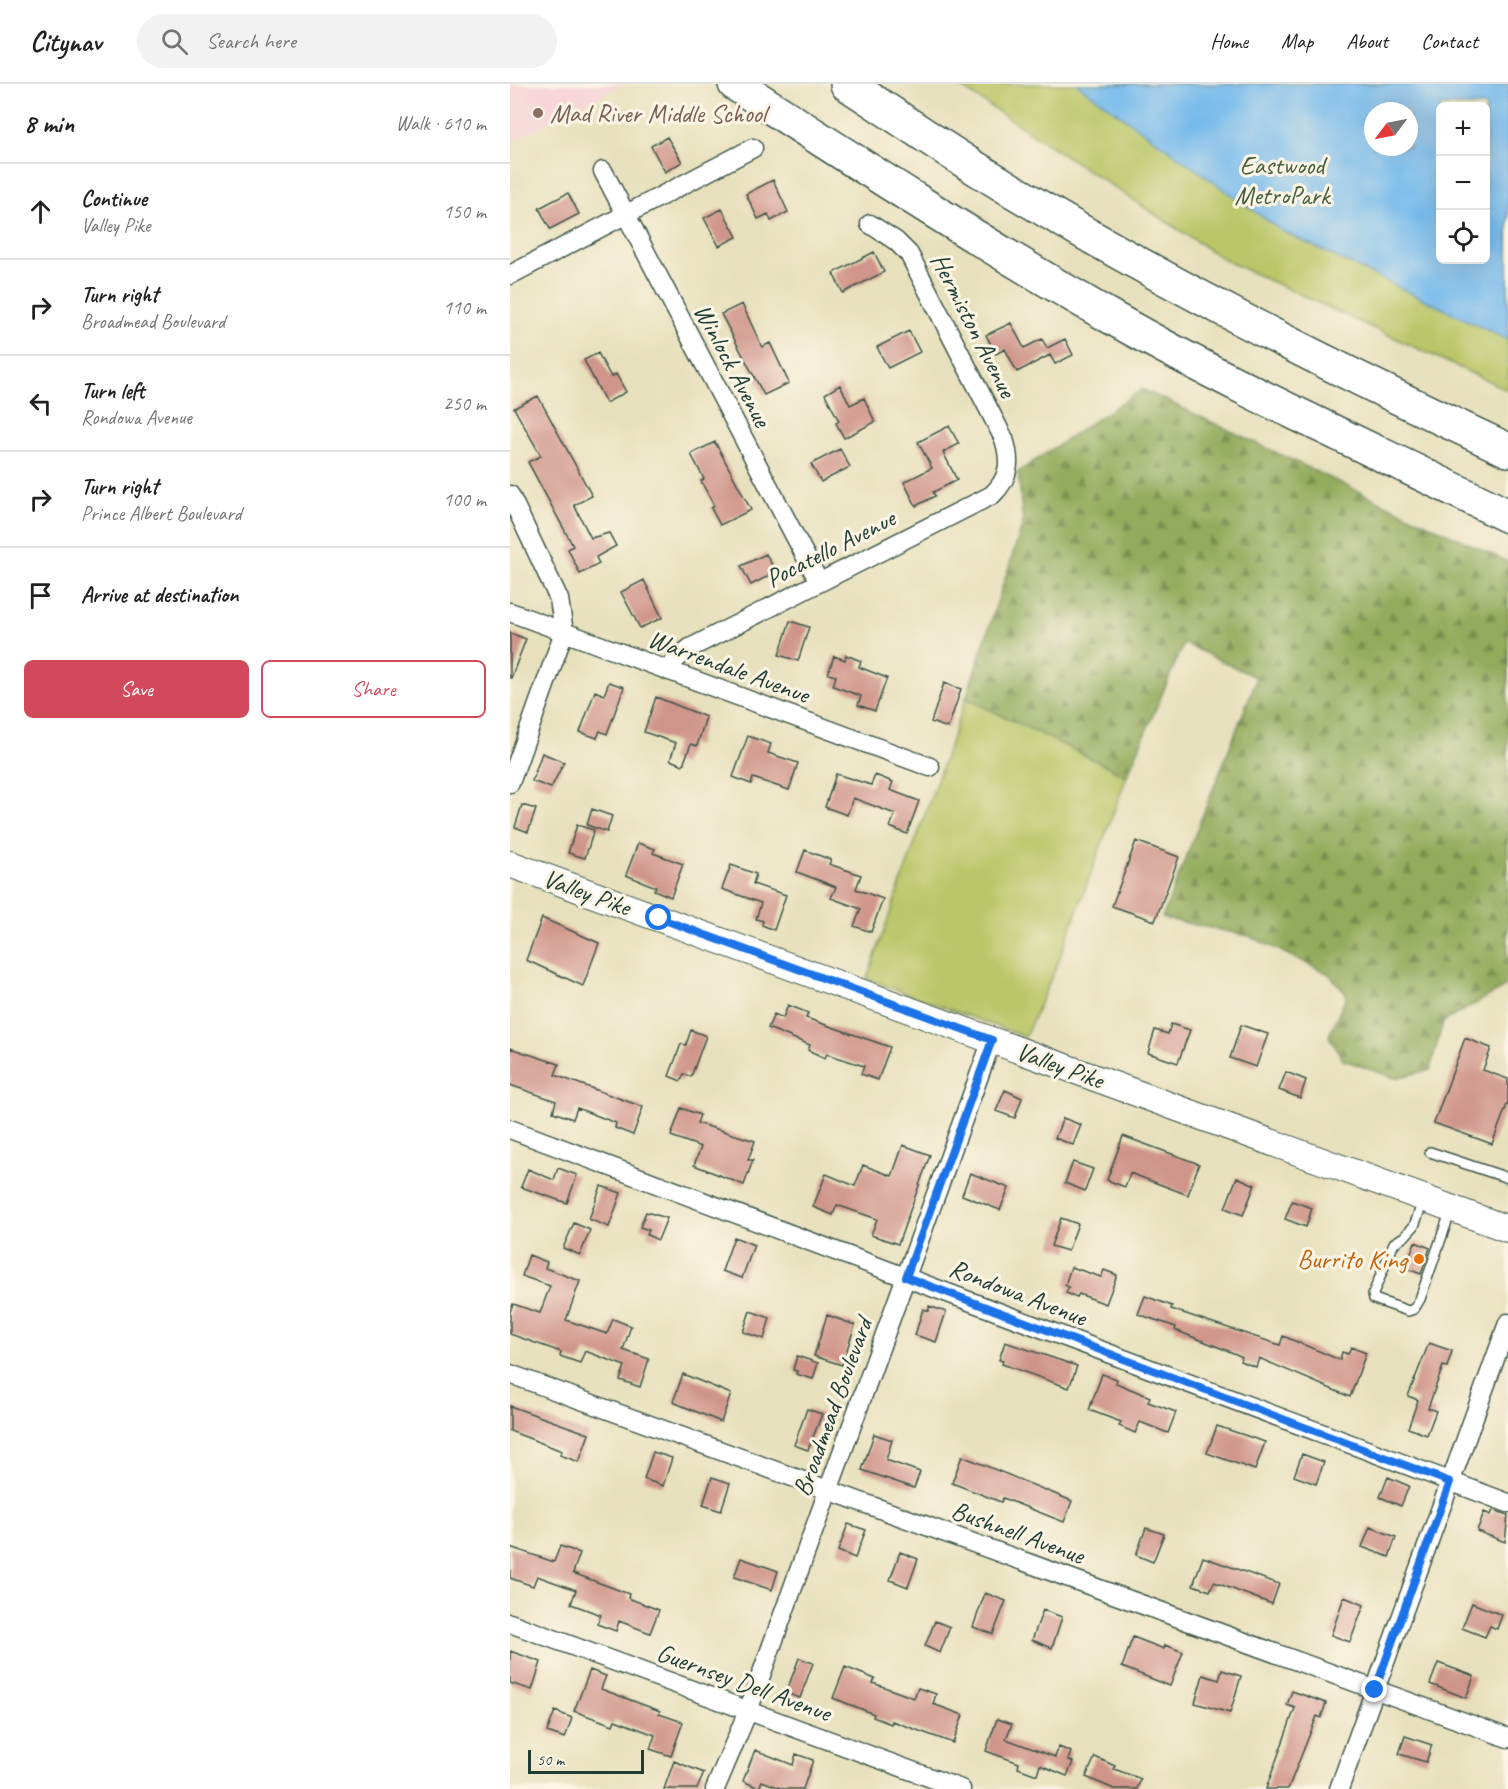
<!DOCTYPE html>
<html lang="en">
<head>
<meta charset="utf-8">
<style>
  body { margin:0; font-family:Caveat,sans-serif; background:#f2f2f2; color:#202124 }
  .controls { position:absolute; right:18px; top:18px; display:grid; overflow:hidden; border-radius:9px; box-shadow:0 6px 24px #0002 }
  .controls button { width:54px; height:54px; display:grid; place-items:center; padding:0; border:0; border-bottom:2px solid #e0e0e0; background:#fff; color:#202124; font:30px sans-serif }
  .compass { position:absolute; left:854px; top:18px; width:54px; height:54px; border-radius:50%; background:#fff; box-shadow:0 6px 24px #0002; rotate:238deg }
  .scale { position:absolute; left:18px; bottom:15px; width:116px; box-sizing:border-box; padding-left:6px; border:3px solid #1f3d34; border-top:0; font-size:16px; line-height:21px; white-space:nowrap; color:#1f3d34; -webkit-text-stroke:4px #fcf5e5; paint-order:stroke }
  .stop { position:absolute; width:18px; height:18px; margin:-14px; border:4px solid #1a73e8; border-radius:50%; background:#fff }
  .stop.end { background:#1a73e8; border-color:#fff; box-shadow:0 2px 6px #0008 }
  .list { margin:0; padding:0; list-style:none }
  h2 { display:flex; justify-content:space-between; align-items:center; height:78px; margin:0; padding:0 24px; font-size:26px }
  h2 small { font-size:20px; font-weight:400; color:#757577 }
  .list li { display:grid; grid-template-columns:39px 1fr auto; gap:18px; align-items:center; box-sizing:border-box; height:96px; padding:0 24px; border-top:2px solid #e0e0e0 }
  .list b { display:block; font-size:22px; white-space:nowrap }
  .list p { margin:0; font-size:20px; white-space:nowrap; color:#757577 }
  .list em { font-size:20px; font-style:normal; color:#757577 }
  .actions { display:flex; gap:12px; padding:18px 24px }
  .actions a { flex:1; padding:14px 0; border:2px solid #d1495b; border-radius:9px; text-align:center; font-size:21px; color:#d1495b }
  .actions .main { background:#d1495b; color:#fff }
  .icon { flex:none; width:33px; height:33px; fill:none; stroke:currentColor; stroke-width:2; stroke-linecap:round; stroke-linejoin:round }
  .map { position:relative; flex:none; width:998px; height:1705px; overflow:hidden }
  header { display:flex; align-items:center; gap:36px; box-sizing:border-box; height:84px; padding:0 30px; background:#fff; border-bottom:2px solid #e0e0e0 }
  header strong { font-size:28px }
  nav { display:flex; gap:33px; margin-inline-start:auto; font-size:21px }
  .search { width:420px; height:54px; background:#f2f2f2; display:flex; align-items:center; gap:15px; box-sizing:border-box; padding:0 21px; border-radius:33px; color:#757577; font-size:22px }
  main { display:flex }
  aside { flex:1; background:#fff }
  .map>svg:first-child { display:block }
</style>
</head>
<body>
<header>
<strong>Citynav</strong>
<div class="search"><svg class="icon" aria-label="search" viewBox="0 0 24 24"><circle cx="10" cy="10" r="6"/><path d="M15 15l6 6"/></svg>Search here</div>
<nav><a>Home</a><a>Map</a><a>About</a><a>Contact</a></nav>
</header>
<main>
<aside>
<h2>8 min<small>Walk · 610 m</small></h2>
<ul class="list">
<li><svg class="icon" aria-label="ahead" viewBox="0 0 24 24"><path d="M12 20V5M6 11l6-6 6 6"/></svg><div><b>Continue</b><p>Valley Pike</p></div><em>150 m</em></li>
<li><svg class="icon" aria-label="right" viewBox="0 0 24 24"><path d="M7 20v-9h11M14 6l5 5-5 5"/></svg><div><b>Turn right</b><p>Broadmead Boulevard</p></div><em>110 m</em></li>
<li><svg class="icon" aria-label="left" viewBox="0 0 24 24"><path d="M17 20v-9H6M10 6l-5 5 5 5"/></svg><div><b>Turn left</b><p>Rondowa Avenue</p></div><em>250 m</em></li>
<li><svg class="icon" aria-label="right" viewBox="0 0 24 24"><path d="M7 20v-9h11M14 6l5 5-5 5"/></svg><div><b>Turn right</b><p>Prince Albert Boulevard</p></div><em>100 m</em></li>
<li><svg class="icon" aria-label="arrive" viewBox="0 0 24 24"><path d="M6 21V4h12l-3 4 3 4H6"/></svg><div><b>Arrive at destination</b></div></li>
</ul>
<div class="actions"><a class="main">Save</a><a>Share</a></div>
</aside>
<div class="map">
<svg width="998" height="1705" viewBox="0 0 998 1705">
  <defs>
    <pattern id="forest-firs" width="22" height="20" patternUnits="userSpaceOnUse" patternTransform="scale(1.5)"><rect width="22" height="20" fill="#93ab5c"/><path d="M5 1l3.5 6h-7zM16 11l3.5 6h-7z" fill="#778c4d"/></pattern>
  </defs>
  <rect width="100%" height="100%" fill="#fcf5e5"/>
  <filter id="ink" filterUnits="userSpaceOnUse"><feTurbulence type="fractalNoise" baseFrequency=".0167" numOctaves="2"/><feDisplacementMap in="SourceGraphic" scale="12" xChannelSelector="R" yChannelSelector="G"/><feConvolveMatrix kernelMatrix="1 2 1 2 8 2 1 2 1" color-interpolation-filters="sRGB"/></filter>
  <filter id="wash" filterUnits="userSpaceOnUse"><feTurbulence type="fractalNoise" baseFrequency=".008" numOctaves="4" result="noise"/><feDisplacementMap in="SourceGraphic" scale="24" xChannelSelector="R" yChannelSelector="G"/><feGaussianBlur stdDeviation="1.35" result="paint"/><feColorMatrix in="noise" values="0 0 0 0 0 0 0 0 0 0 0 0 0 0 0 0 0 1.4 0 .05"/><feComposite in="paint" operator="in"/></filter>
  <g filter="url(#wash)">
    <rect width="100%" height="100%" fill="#e7e0bc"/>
    <path fill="#f6cfd6" d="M0,0H113L0,58Z"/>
    <path fill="#bac668" stroke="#6c824e" stroke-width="1.5" fill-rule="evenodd" d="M446,0H998V306L715,176ZM930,22H976V176H930ZM863,27H899V63H863Z
      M456,614L617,692L547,881L515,953L357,895Z"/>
    <path fill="url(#forest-firs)" stroke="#597448" stroke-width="1.5" d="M632,305L998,478V901L933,938L920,986L885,994L833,976L819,952L837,911L819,890L739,852L652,834L747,594L674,559L617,692L456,614L513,439L508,388Z"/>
    <path fill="#76baec" stroke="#4a7c90" stroke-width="1.5" fill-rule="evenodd" d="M567,0H998V256L772,147ZM930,22H976V176H930ZM863,27H899V63H863Z"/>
    <g id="blocks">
      <path fill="#d0958a" d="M157,53L172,78L155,88L141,62Z
        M263,96L278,128L261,137L258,130L248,135L236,110Z
        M58,109L69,130L40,145L29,124Z
        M212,125L227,153L209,162L194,134Z
        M364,168L374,188L333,209L323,189Z
        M232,220L252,263L260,259L279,299L254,311L211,230Z
        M501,239L514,264L532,255L537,264L555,255L563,271L545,280L540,271L507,288L495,265L486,270L476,251Z
        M399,247L410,268L378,284L367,263Z
        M88,269L101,293L106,290L116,308L96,319L74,276Z
        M330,301L340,321L354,314L365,338L334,354L326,339L329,337L315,310Z
        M28,312L82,412L64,421L81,454L99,449L106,462L86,473L89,480L70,490L58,465L63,462L18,378L31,372L4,324Z
        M439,342L449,360L433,368L447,396L423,408L425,412L406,422L394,398L422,384L408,358Z
        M205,358L241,426L210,441L201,424L204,422L191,397L194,395L181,370Z
        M330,365L340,383L311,398L301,380Z
        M256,470L266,488L241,501L231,482Z
        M134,496L152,534L130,544L111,508Z
        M280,537L299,543L288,577L269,571Z
        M0,549L16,555L1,594H0Z
        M336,571L351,577L349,583L377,594L365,627L348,621L351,612L323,602L326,592L318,590L324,572L335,576Z
        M99,598L114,603L97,650L90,647L87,654L70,648L85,607L94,611Z
        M434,599L451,605L438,644L421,638Z
        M146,613L196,633L187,662L181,660L173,681L160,676L166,659L134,648Z
        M238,652L261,660L258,669L288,679L279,706L243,694L241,700L223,693Z
        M32,669L54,678L41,704L22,697Z
        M326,690L361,701L365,691L383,698L380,706L409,717L397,750L380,743L385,730L343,714L337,731L315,723Z
        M12,721L26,725L18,748L5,743Z
        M82,725L102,732L97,748L77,741Z
        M67,741L84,746L75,774L58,769Z
        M626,757L669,773L645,837L602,822Z
        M128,759L145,765L143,769L173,780L161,813L144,806L146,803L116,791Z
        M295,766L321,776L319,780L351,791L346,805L373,815L361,848L344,842L351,825L321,814L326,803L287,788Z
        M221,781L246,790L243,800L276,811L264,846L252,841L253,837L246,835L251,819L212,805Z
        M32,834L89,859L73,902L16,876Z
        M278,921L298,929L296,934L380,963L368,996L351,990L354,982L317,970L315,974L298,966L300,961L258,944L264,930L273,934Z
        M661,940L680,946L668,979L638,969L645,946L658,950Z
        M731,941L758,950L746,983L720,974Z
        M181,946L196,952L181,993L174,990L171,997L159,992L171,960L176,961Z
        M955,954L981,964L973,986L998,995V1018L982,1060L924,1039Z
        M0,964L49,980L45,991L133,1023L123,1051L105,1044L106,1039L67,1024L63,1035L43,1028L46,1017L0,1001Z
        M776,988L796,996L790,1014L769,1006Z
        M495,1006L512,1014L505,1034L486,1027Z
        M171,1024L190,1031L187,1039L245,1057L238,1076H243L234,1101L184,1081L191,1063L161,1052Z
        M553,1034L571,1041L563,1061L545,1054Z
        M613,1052L689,1080L678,1111L620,1089L615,1103L597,1096Z
        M393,1061L420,1071L388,1160L361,1151L367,1135L327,1121L323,1131L303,1123L316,1090L345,1102L353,1081L382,1092Z
        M563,1078L583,1085L575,1107L555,1099Z
        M48,1084L67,1091L57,1119L11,1103L18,1085L44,1096Z
        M460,1089L499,1104L490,1126L452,1111Z
        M727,1093L745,1101L733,1131L715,1124Z
        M91,1102L111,1109L99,1143L79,1135Z
        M782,1117L802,1124L796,1143L775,1135Z
        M136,1128L157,1134L148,1156L137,1151L139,1146L130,1143Z
        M551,1134L568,1140L558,1167L541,1162Z
        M64,1139L80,1146L70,1171L53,1164Z
        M224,1153L244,1161L232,1194L212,1187Z
        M905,1158L920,1164L911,1190L895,1184Z
        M19,1171L37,1178L35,1184L70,1197L56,1236L97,1250L103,1235L121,1242L113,1266L139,1275L130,1303L110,1296L115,1282L75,1267L70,1279L50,1272L51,1268L0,1250V1228L3,1220L30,1229L40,1202L12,1192Z
        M561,1183L591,1193L594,1186L607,1191L596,1220L569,1210L567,1213L556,1209L559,1203L555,1201Z
        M635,1212L662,1222L661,1225L770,1261L773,1252L830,1276L832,1268L838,1270L841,1263L856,1269L840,1313L749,1274L746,1283L730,1277L732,1273L726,1270L665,1246L666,1243L628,1230Z
        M419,1222L436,1228L426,1258L405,1251L413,1225L419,1227Z
        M240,1227L260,1234L254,1255L233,1248Z
        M317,1231L345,1241L332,1281L304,1272Z
        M495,1258L567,1282L559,1304L492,1280L493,1277L489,1276Z
        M919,1259L942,1267L937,1283L933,1282L918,1324L926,1327L917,1351L898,1344L908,1316L898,1312Z
        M287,1272L308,1279L303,1295L286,1290L287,1287L283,1286Z
        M173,1290L221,1310L211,1338L163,1318Z
        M592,1290L607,1295L606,1299L640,1313L638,1318L666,1328L658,1349L630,1338L625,1349L609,1342L611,1338L579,1326Z
        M0,1322L79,1350L69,1378L50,1371L52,1367L0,1347Z
        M297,1325L312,1330L298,1366L284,1361Z
        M707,1342L755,1358L745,1386L697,1369Z
        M364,1350L382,1356L376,1376L410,1388L404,1404L352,1386Z
        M143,1368L162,1374L153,1402L134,1395Z
        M792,1370L814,1378L806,1400L784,1392Z
        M452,1372L562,1417L554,1438L493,1414L491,1418L442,1399Z
        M202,1393L220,1399L211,1427L193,1421Z
        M878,1393L899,1402L891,1422L870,1413Z
        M983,1426L998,1431L995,1458L967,1447L974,1428L981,1431Z
        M338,1440L356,1446L345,1474L328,1467Z
        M860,1443L886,1453L879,1473L852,1463Z
        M636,1444L654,1450L643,1478L626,1471Z
        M50,1462L70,1469L63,1489L119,1510L118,1514L149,1526L140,1549L109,1537L106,1547L87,1540L91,1531L61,1520L66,1506L27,1492L23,1502L0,1494V1463L44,1478Z
        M390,1468L408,1475L398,1503L380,1496Z
        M693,1473L769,1500L762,1520L704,1498L700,1507L683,1501Z
        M231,1474L268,1487L262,1506L224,1493Z
        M475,1509L496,1517L483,1550L463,1543Z
        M834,1513L854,1521L840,1558L821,1551Z
        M962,1519L992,1531L987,1545L980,1542L975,1553L952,1544Z
        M533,1526L552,1533L542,1564L522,1556Z
        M425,1537L440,1543L430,1569L415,1562Z
        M623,1553L654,1565L655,1561L673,1568L660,1602L612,1583Z
        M0,1567L31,1578L22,1606L0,1599Z
        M289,1574L303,1579L290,1614L276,1609Z
        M928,1579L964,1592L956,1614L920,1600Z
        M335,1583L365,1595L363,1599L404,1614L408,1604L426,1610L423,1620L453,1631L443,1659L382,1637L381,1640L363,1633L364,1630L323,1614Z
        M80,1586L96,1592L91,1605L150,1627L149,1630L173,1638L161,1672L140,1665L145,1651L105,1636L103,1641L64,1627Z
        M712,1586L731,1592L720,1629L685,1619L693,1591L709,1596Z
        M782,1607L816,1619L811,1634L807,1632L778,1705H756L785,1624L777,1621Z
        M45,1627L62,1634L55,1654L37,1648Z
        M487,1635L502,1640L496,1655L545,1673L549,1663L561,1668L558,1676L563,1678L557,1692L530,1681L527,1691L508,1684L509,1679L476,1667Z
        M895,1652L922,1661L916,1678L889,1670Z
        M245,1666L283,1681L286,1670L303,1676L293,1705H273L252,1697L249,1704L233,1697Z
        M585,1673L605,1682L604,1685L631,1695L627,1705H604L576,1693Z
        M164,1677L194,1689L187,1705H154Z"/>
    </g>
  </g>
  <g filter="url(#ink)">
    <use href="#blocks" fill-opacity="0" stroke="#3d5548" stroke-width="1.5"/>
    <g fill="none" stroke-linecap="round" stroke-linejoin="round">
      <g stroke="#3d5548" stroke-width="12">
        <path id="lane" d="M920,1068L998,1094
          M914,1115L904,1142L894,1153L884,1159L863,1210L864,1215L898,1227L904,1225L910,1215L941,1126"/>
      </g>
      <g stroke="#3d5548" stroke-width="21">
        <path id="street" d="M93,87L309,498
          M0,191L243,64
          M0,411L49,515L54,548L0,699
          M0,528L420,683
          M159,587L165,576L180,564L482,411C500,394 501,377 494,355L399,170L386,157L360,140
          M0,1045L998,1419
          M0,1290L998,1654
          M0,1539L451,1705
          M205,1705L238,1627L482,956
          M829,1705L998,1239"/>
      </g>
      <g stroke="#3d5548" stroke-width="28">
        <path id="secondary" d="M0,780L998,1145"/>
      </g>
      <g stroke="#3d5548" stroke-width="36">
        <path id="highway" d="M225,0C350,81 476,162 606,236C733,308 867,367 998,432
          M337,0C387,32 435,66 485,96C650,197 823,284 998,366"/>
      </g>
      <use href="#lane" stroke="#fff" stroke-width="9"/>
      <use href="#street" stroke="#fff" stroke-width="18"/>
      <use href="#secondary" stroke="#fff" stroke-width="26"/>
      <use href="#highway" stroke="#fff" stroke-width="33"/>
    </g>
  </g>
  <g fill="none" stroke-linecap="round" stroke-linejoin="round" filter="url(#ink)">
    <path stroke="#1a73e8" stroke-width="8" d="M149,834L482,956L396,1193L940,1398L865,1606"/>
  </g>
  <circle fill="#8d6e63" stroke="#fcf5e5" stroke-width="2" cx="28" cy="29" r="6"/>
  <circle fill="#e8710a" stroke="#fcf5e5" stroke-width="2" cx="909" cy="1175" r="6"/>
  <g text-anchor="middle" stroke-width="6" stroke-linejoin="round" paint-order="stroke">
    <g font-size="26" fill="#785e54" stroke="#fcf5e5" text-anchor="start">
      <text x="40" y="38">Mad River Middle School</text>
    </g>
    <g font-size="26" fill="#465f41" stroke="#fcf5e5">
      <text x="772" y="90">Eastwood<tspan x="772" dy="30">MetroPark</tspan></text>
    </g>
    <g font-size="26" fill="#1f3d34" stroke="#fcf5e5">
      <text transform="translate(464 241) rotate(63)" y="9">Hermiston Avenue</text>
      <text transform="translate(223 281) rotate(62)" y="9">Winlock Avenue</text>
      <text transform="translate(320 464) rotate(-27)" y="9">Pocatello Avenue</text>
      <text transform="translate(219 582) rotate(20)" y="9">Warrendale Avenue</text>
      <text transform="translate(77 808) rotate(20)" y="9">Valley Pike</text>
      <text transform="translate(550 981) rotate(20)" y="9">Valley Pike</text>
      <text transform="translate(508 1208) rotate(21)" y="9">Rondowa Avenue</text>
      <text transform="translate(322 1323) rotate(-70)" y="9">Broadmead Boulevard</text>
      <text transform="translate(508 1448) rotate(20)" y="9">Bushnell Avenue</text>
      <text transform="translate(234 1598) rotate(20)" y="9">Guernsey Dell Avenue</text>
    </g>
    <g font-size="26" fill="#c56008" stroke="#fcf5e5" text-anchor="end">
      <text x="897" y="1184">Burrito King</text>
    </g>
  </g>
</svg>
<div class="controls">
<button>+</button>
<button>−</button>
<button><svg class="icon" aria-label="locate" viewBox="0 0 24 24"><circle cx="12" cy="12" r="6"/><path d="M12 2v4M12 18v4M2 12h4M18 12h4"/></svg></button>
</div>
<svg class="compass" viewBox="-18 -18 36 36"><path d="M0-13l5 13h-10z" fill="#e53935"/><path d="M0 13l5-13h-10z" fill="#757577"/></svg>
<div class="scale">50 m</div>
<div class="stop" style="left:149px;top:834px"></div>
<div class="stop end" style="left:865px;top:1606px"></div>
</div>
</main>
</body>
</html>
